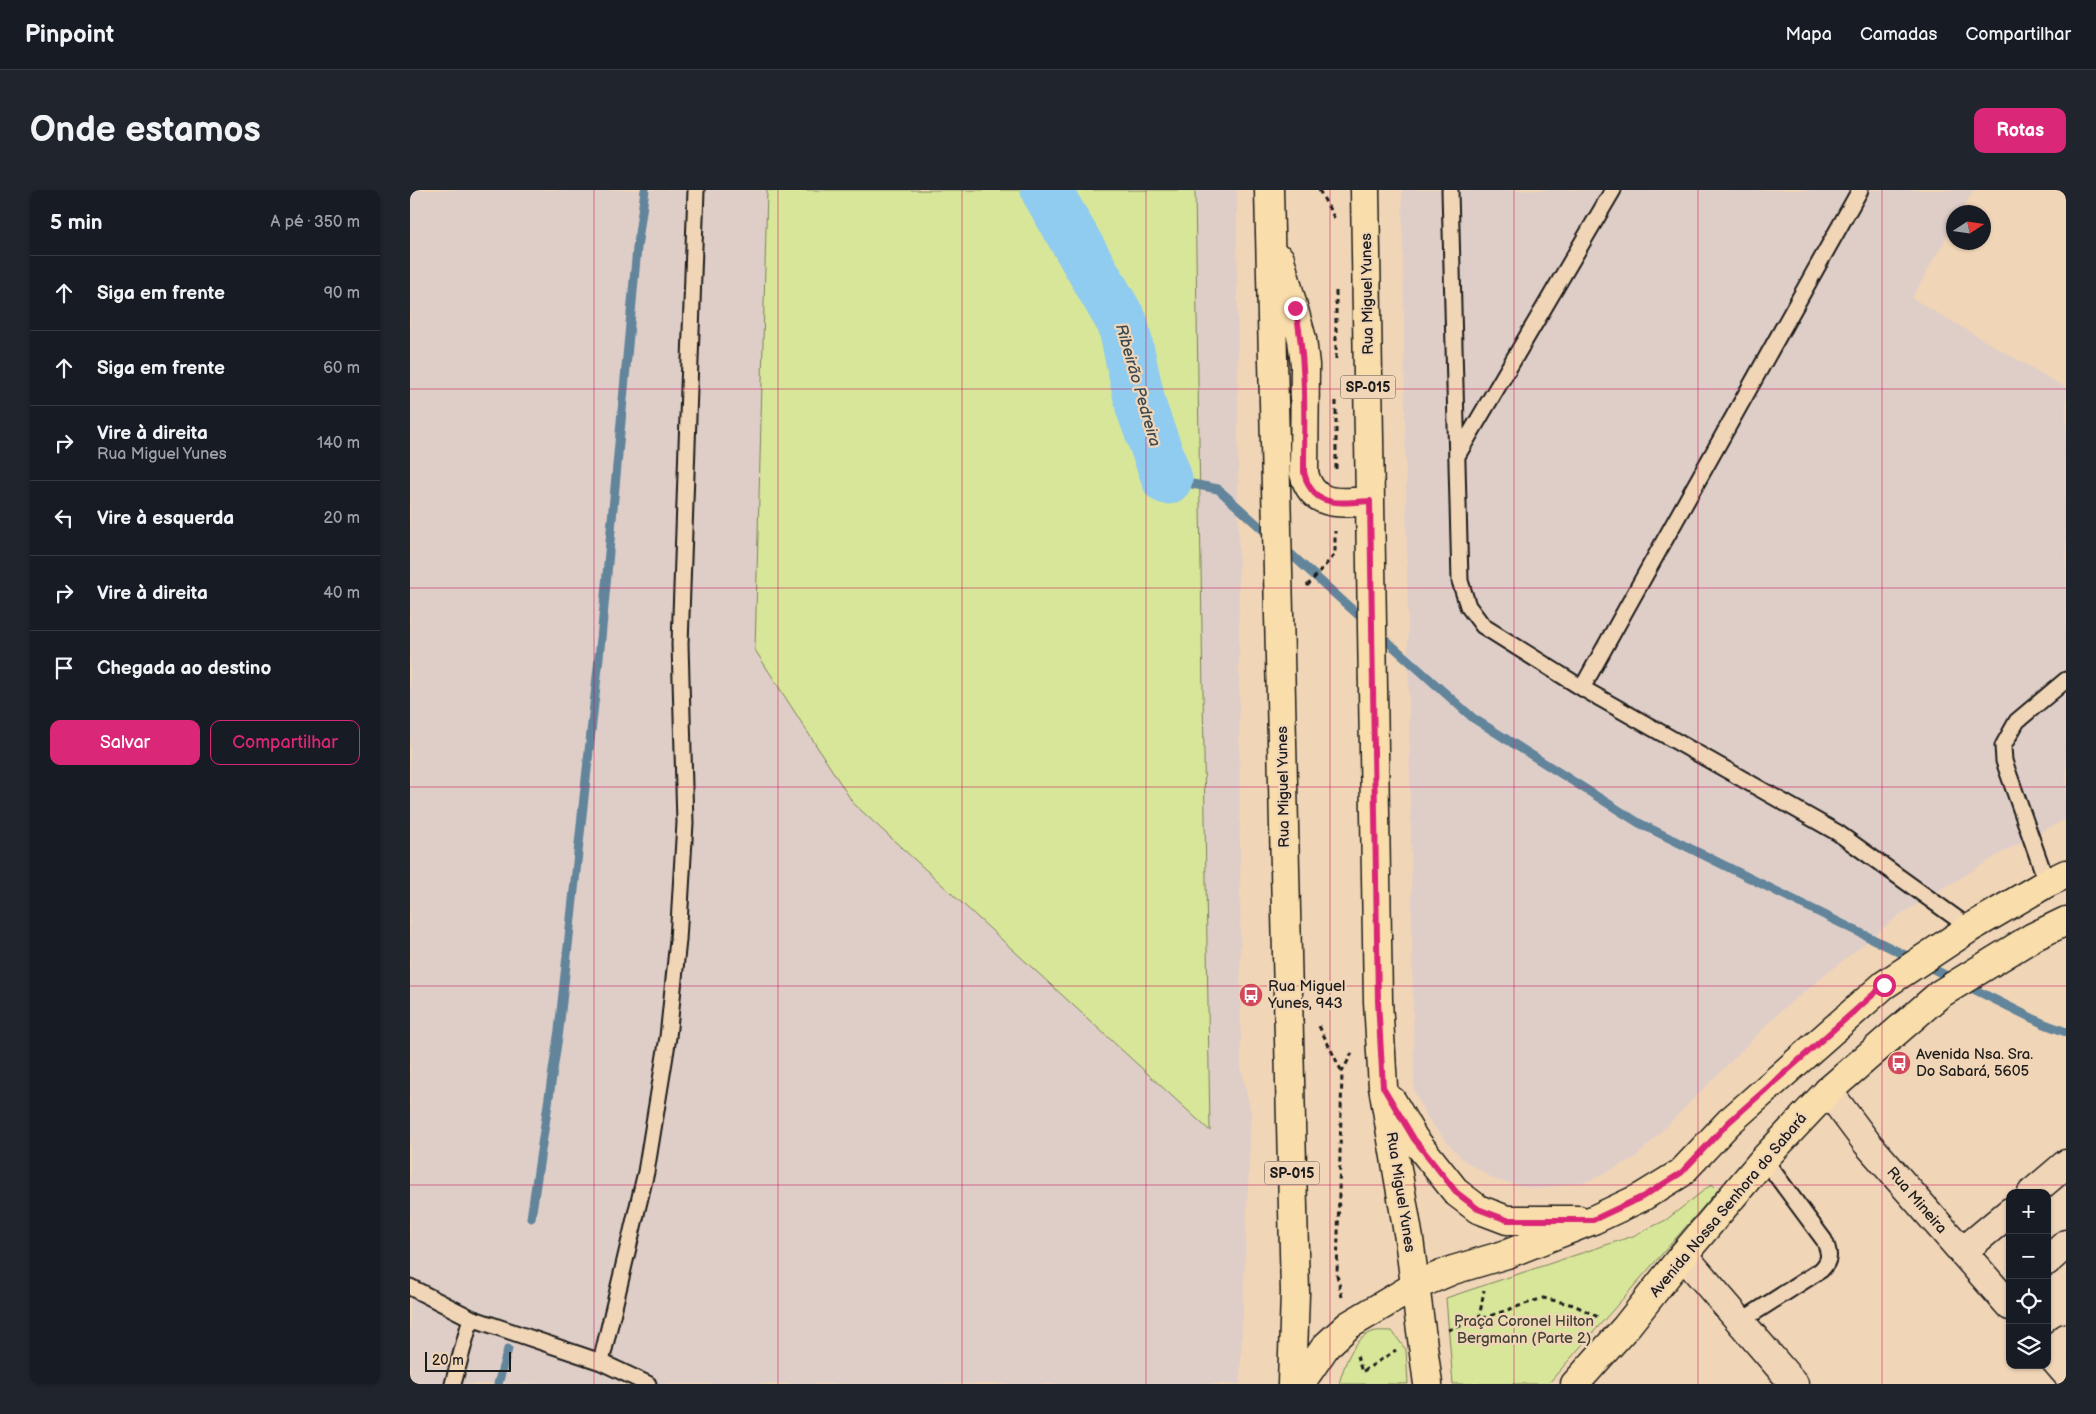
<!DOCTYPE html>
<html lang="pt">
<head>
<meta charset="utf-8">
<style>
  body { margin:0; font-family:"Balsamiq Sans",sans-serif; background:#20242c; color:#f1f3f6 }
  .controls { position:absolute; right:15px; bottom:15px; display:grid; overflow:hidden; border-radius:10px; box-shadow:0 1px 4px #0004 }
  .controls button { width:45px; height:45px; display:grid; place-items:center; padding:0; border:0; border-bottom:1px solid #363941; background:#171b24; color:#f1f3f6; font:25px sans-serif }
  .compass { position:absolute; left:1536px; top:15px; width:45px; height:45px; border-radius:50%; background:#171b24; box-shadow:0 1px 4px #0004; rotate:78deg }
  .scale { position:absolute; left:15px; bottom:12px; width:86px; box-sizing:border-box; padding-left:5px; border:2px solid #1c1c1c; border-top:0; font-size:14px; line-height:18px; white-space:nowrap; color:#1c1c1c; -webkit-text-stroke:4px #f1d5b7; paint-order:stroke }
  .stop { position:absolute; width:15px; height:15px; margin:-11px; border:4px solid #db2777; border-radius:50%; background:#fff }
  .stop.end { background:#db2777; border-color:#fff; box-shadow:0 1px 5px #0008 }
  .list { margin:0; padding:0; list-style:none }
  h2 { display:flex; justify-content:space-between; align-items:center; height:65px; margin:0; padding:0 20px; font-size:21px }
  h2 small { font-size:16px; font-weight:400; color:#9ea1a6 }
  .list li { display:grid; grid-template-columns:32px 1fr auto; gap:15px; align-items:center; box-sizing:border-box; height:75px; padding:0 20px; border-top:1px solid #363941 }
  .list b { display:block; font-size:19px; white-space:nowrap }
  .list p { margin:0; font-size:16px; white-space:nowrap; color:#9ea1a6 }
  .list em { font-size:16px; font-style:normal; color:#9ea1a6 }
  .actions { display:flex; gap:10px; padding:15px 20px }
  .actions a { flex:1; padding:11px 0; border:1px solid #db2777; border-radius:10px; text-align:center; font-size:18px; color:#db2777 }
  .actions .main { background:#db2777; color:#fff }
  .icon { flex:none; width:28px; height:28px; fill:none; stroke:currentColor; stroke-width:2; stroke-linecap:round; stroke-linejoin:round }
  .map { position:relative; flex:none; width:1656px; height:1194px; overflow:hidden; border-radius:10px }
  header { display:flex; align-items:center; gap:30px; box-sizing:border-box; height:70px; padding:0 25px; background:#171b24; border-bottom:1px solid #363941 }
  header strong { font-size:24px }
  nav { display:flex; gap:28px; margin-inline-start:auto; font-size:18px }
  .intro { display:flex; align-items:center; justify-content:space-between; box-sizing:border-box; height:120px; padding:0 30px }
  h1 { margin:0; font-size:35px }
  .button { padding:12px 22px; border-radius:10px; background:#db2777; color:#fff; font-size:18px; font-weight:700 }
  main { display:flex; gap:30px; padding:0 30px }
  aside { flex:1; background:#171b24; border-radius:10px; box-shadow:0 1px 4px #0004 }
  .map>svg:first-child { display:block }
</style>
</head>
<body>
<header>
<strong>Pinpoint</strong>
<nav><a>Mapa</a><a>Camadas</a><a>Compartilhar</a></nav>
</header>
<div class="intro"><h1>Onde estamos</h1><a class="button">Rotas</a></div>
<main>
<aside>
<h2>5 min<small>A pé · 350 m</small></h2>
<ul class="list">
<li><svg class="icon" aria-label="ahead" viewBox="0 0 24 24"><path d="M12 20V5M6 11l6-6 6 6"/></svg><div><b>Siga em frente</b></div><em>90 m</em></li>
<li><svg class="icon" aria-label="ahead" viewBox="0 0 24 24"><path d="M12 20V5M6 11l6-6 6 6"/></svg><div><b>Siga em frente</b></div><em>60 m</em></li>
<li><svg class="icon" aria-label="right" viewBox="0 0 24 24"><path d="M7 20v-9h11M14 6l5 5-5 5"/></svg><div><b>Vire à direita</b><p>Rua Miguel Yunes</p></div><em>140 m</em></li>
<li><svg class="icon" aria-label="left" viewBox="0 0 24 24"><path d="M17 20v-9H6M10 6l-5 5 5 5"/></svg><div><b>Vire à esquerda</b></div><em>20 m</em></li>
<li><svg class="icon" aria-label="right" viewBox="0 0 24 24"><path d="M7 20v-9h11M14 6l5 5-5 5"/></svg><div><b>Vire à direita</b></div><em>40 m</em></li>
<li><svg class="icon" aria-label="arrive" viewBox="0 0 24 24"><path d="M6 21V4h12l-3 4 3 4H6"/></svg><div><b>Chegada ao destino</b></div></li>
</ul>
<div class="actions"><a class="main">Salvar</a><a>Compartilhar</a></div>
</aside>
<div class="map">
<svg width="1656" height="1194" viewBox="0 0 1656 1194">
  <rect width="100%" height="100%" fill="#f1d5b7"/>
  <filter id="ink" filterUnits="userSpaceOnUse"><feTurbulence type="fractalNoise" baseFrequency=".02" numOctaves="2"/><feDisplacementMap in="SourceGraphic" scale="10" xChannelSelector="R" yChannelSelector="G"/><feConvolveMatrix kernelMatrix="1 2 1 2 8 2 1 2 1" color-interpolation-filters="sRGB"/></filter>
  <g filter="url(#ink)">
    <path fill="#dfcec8" d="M0,0H827L831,878L841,923L830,1194H0Z
      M992,0H1564L1551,22H1544L1543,36L1502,108L1656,198V629L1595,661L1491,724L1372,820L1225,968L1179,991L1127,999L1085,990L1051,968L1017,928L1004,901Z"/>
    <path fill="#d7e699" stroke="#7a815a" d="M357,0H785L800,941L443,613L345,460Z
      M1302,994L1308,1000L1138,1194H1043L1036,1108L1223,1046L1256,1030Z
      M982,1141L996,1160L998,1194H929C934,1176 942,1150 962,1142C967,1140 976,1141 982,1141Z"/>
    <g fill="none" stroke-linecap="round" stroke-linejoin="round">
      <path stroke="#62859b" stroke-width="9" d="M757,289L808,299L861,347
        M873,357L956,432
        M968,443L1063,528L1229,633L1632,833L1656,842
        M121,1028L149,840L191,449L227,58L235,0
        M88,1194L98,1159"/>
      <path stroke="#90cbf0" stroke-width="51" d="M636,0L713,134L731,217L757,289"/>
      <g stroke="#1c1c1c" stroke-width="19">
        <path id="service" d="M1040,0L1050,391L1058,416L1073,436L1172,498L1428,643L1560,738
          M1047,266L1203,0
          M1172,498L1450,0
          M1637,693L1594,571L1593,556L1607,531L1656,490
          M0,1097L61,1128L191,1172L238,1194
          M1331,1131L1411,1080C1421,1070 1420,1063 1414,1050L1354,969
          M191,1172L236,982L258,847L268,750L275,633L270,454L286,0
          M43,1194L61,1128"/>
      </g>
      <g stroke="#1c1c1c" stroke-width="31">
        <path id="minor" d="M1418,901L1457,953L1600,1116
          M1622,1003L1656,974
          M1552,1062L1600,1022
          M1273,1065L1384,1194
          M1637,1071L1656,1054
          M1637,1161L1656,1183
          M1638,1163L1656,1148"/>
      </g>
      <g stroke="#1c1c1c" stroke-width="31">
        <path id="primary" d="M859,0L885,1103L882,1194
          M955,0L968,811L973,897L999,1049L1018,1194
          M870,69L892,149L895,175L894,283C902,318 931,313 960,311
          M982,911L1004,949L1047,1003L1068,1019L1097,1030H1169
          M890,1194L916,1156L939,1135L1005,1096L1043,1080L1097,1064L1183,1030L1232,1007L1271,983L1319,932L1474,795L1560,738L1637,693L1656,684
          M1165,1194L1216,1137L1273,1065L1354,969L1418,901L1530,804L1623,747L1656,731"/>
      </g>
      <path stroke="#1c1c1c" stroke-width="3" stroke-dasharray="5 4" stroke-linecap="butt" d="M909,0L926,31
        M926,101V172
        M926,211V282
        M897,396L925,364V341
        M909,836L932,882
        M932,1107L927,1085L932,882L942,863
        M1069,1129L1074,1100
        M1038,1140L1133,1108L1164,1115L1188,1127
        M947,1166L952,1182L986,1160"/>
      <use href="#service" stroke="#f1d5b7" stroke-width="15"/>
      <use href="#minor" stroke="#f1d5b7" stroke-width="28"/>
      <use href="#primary" stroke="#f9deab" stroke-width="28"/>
    </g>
  </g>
  <g fill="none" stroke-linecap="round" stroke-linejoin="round" filter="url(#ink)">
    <path stroke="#db2777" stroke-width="6" d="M885,118C897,172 894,227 894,282C902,319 931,313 960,311L968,811L973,897L1004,949L1047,1003L1068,1019L1097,1030H1183L1232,1007L1271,983L1319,932L1474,795"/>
  </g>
  <path fill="none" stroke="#c2185b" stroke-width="1" stroke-opacity="0.55" d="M184,0V1194M368,0V1194M552,0V1194M736,0V1194M920,0V1194M1104,0V1194M1288,0V1194M1472,0V1194M0,199H1656M0,398H1656M0,597H1656M0,796H1656M0,995H1656"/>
  <defs>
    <g id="bus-disc" transform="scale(1.25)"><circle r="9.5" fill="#d1495b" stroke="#f1d5b7"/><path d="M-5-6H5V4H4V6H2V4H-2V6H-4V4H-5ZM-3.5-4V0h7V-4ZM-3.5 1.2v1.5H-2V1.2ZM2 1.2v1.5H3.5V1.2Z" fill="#fff"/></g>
  </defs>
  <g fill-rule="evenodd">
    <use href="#bus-disc" x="841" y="805"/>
    <use href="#bus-disc" x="1489" y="873"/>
  </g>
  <g text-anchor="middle" stroke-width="4.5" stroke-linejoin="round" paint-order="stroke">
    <g fill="#f1d5b7" stroke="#5c544a" stroke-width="1">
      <rect x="930.5" y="185.5" width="55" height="23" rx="4"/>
      <rect x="854.5" y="971.5" width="55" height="23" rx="4"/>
    </g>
    <g font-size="14" font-weight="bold" fill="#1c1c1c">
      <text x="958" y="202">SP-015</text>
      <text x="882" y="988">SP-015</text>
    </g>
    <g font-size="15" fill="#1c1c1c" stroke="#f1d5b7">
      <text transform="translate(957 104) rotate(-91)" y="5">Rua Miguel Yunes</text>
      <text transform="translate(873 597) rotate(-91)" y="5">Rua Miguel Yunes</text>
      <text transform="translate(991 1002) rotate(81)" y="5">Rua Miguel Yunes</text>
      <text transform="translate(1507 1010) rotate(49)" y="5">Rua Mineira</text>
      <text transform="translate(1318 1015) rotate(-50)" y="5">Avenida Nossa Senhora do Sabará</text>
    </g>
    <g font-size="15" fill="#1c1c1c" stroke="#f1d5b7" text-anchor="start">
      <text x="858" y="801">Rua Miguel<tspan x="858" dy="17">Yunes, 943</tspan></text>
      <text x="1506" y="869">Avenida Nsa. Sra.<tspan x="1506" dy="17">Do Sabará, 5605</tspan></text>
    </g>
    <g font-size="15" fill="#414435" stroke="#f1d5b7">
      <text x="1114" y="1136">Praça Coronel Hilton<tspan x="1114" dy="17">Bergmann (Parte 2)</tspan></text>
    </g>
    <g font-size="16" font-style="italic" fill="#394851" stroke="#f1d5b7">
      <text transform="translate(729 195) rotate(74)" y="6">Ribeirão Pedreira</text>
    </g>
  </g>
</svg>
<div class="controls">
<button>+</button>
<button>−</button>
<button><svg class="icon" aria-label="locate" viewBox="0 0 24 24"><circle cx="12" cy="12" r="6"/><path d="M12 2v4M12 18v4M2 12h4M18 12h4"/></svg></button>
<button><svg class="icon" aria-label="layers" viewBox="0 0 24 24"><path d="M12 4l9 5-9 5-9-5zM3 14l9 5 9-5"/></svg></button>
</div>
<svg class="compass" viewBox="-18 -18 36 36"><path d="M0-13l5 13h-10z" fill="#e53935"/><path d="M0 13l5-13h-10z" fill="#9ea1a6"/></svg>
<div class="scale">20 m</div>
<div class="stop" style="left:1474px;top:795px"></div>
<div class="stop end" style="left:885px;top:118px"></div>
</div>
</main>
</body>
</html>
